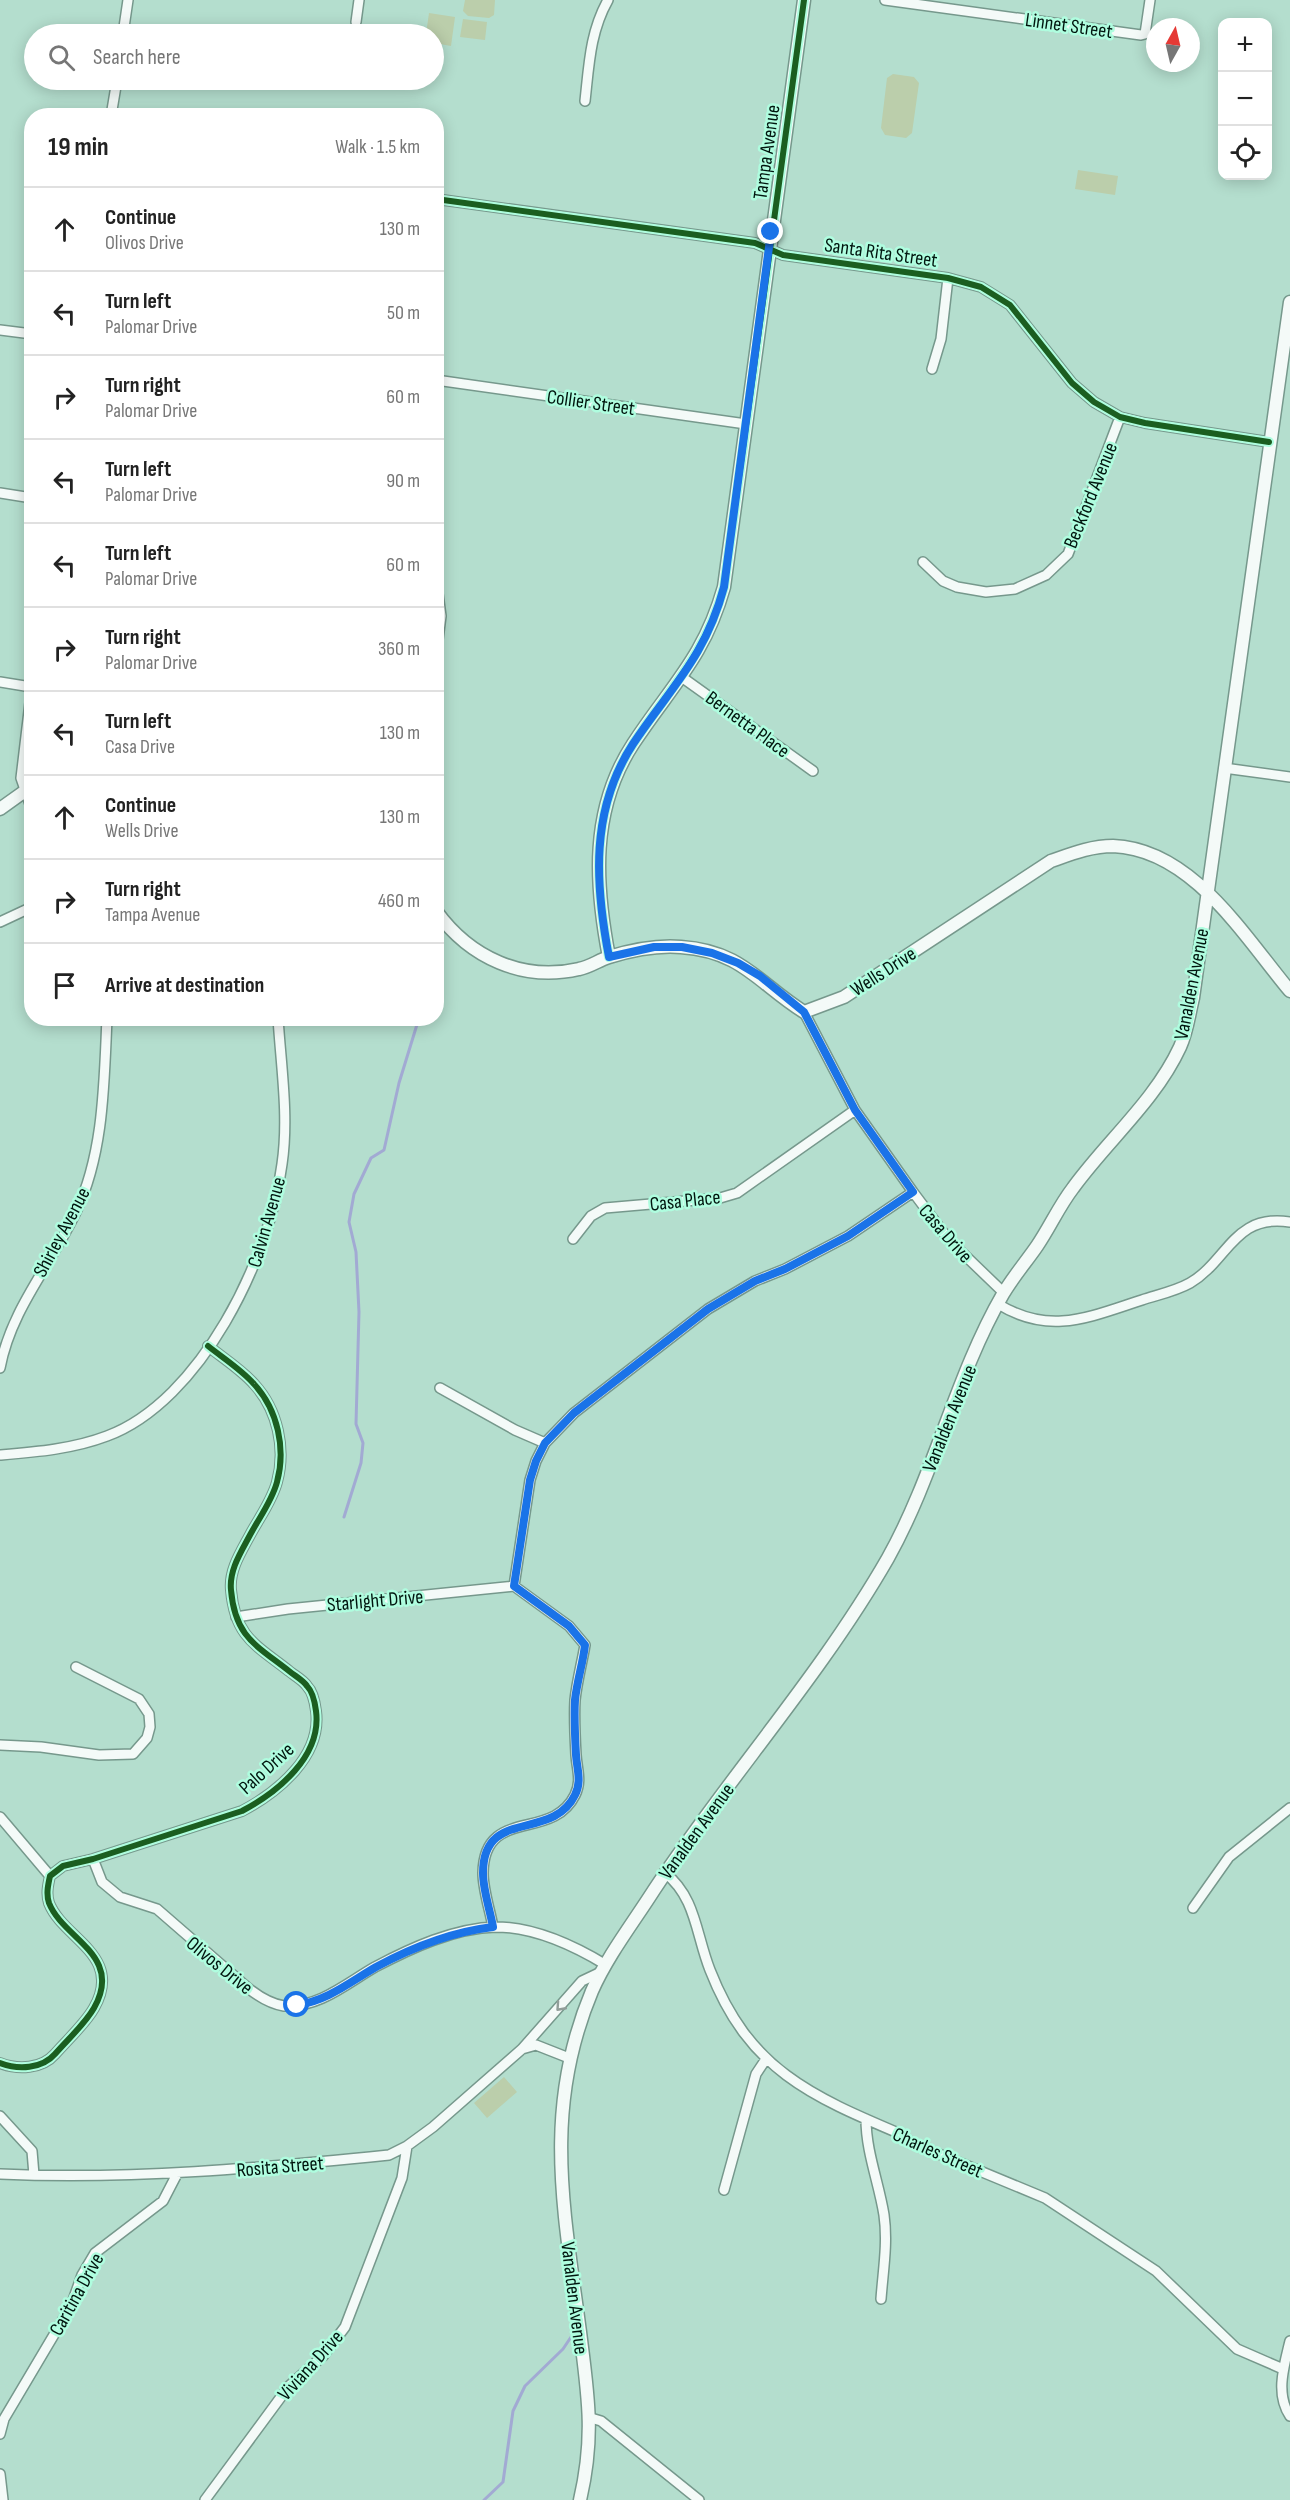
<!DOCTYPE html>
<html lang="en">
<head>
<meta charset="utf-8">
<style>
  body { margin:0; font-family:"Sofia Sans Condensed",sans-serif; background:#f2f2f2; color:#222 }
  .controls { position:absolute; right:18px; top:18px; display:grid; overflow:hidden; border-radius:12px; box-shadow:0 3px 15px #0003 }
  .controls button { width:54px; height:54px; display:grid; place-items:center; padding:0; border:0; border-bottom:2px solid #e0e0e0; background:#fff; color:#222; font:30px sans-serif }
  .compass { position:absolute; left:1146px; top:18px; width:54px; height:54px; border-radius:50%; background:#fff; box-shadow:0 3px 15px #0003; rotate:8deg }
  .stop { position:absolute; width:18px; height:18px; margin:-14px; border:4px solid #1a73e8; border-radius:50%; background:#fff }
  .stop.end { background:#1a73e8; border-color:#fff; box-shadow:0 2px 6px #0008 }
  .list { margin:0; padding:0; list-style:none }
  h2 { display:flex; justify-content:space-between; align-items:center; height:78px; margin:0; padding:0 24px; font-size:26px }
  h2 small { font-size:20px; font-weight:400; color:#767676 }
  .list li { display:grid; grid-template-columns:39px 1fr auto; gap:18px; align-items:center; box-sizing:border-box; height:84px; padding:0 24px; border-top:2px solid #e0e0e0 }
  .list b { display:block; font-size:22px; white-space:nowrap }
  .list p { margin:0; font-size:20px; white-space:nowrap; color:#767676 }
  .list em { font-size:20px; font-style:normal; color:#767676 }
  .icon { flex:none; width:33px; height:33px; fill:none; stroke:currentColor; stroke-width:2; stroke-linecap:round; stroke-linejoin:round }
  .map { position:relative; flex:none; width:1290px; height:2500px; overflow:hidden }
  .search { position:absolute; background:#fff; box-shadow:0 3px 15px #0003; left:24px; top:24px; width:420px; height:66px; display:flex; align-items:center; gap:15px; box-sizing:border-box; padding:0 21px; border-radius:33px; color:#767676; font-size:22px }
  .panel { position:absolute; background:#fff; box-shadow:0 3px 15px #0003; left:24px; top:108px; width:420px; height:918px; border-radius:24px }
  .map>svg:first-child { display:block }
</style>
</head>
<body>
<div class="map">
<svg width="1290" height="2500" viewBox="0 0 1290 2500">
  <rect width="100%" height="100%" fill="#b4dece"/>
  <path fill="#bbceab" d="M465,0H495L494,15L489,18L468,16L463,11Z
    M429,13L455,17L451,46L434,43V34H426Z
    M463,19L487,22L485,40L460,37Z
    M893,74L914,77L919,83L912,133L906,138L885,135L881,128L887,78Z
    M1078,170L1118,176L1115,195L1075,189Z
    M504,2077L517,2092L487,2118L474,2103Z"/>
  <g fill="none" stroke-linecap="round" stroke-linejoin="round">
    <path stroke="#a2aad3" stroke-width="3" d="M436,972L441,949
      M344,1517L361,1463L363,1443L356,1424L359,1312L356,1252L349,1222L354,1194L371,1158L384,1150L399,1083L419,1018
      M484,2500L503,2482L513,2411L525,2386L563,2349L573,2334"/>
    <g stroke="#76988c" stroke-width="12">
      <path id="street" d="M885,0L1141,35L1145,34L1150,0
        M356,22L359,0
        M123,34L128,0
        M585,101C589,65 590,32 608,0
        M111,116L117,80
        M436,199L755,243L783,255L948,278L981,287L1010,305L1072,383L1094,402L1120,417L1145,423L1269,442
        M0,330L32,334
        M932,369L941,339L948,278
        M436,380L746,424
        M0,493L32,498
        M923,562L943,581L957,587L986,592L1015,589L1046,575L1068,554L1120,417
        M436,579L441,616L436,655
        M683,678L813,771
        M0,682L31,687
        M32,686L21,778L32,810
        M1224,768L1290,777
        M0,922L32,907
        M804,1012L855,1110L913,1192L949,1240L1004,1293
        M573,1239L591,1216L605,1208L720,1198L737,1193L855,1110
        M998,1304C1050,1336 1089,1317 1142,1300C1157,1295 1176,1291 1190,1283C1228,1261 1234,1213 1290,1222
        M0,1368C11,1309 51,1265 76,1212C104,1153 104,1083 107,1018
        M440,1388L515,1430L545,1443
        M0,1455C36,1452 73,1449 107,1436C201,1401 270,1258 282,1164C289,1117 281,1066 278,1018
        M514,1586L530,1480L536,1461L545,1443L574,1413L708,1309L755,1281L785,1269L848,1236L913,1192
        M236,1617L288,1609L514,1586
        M0,1745L41,1747L99,1755L133,1754L147,1738L150,1727L149,1714L139,1699L76,1667
        M0,1817L50,1876
        M93,1859L102,1882L120,1897L157,1909L248,1988C258,1996 271,2004 284,2006C319,2008 347,1983 375,1967C411,1948 454,1928 496,1927C535,1927 573,1945 606,1965
        M665,1873C696,1897 696,1935 710,1970C749,2070 811,2096 903,2135L910,2142L1045,2198L1156,2271L1237,2349L1283,2369
        M1193,1908L1229,1857L1290,1808
        M493,1927C490,1910 483,1890 483,1873C484,1806 552,1842 575,1795C582,1781 577,1770 576,1755C575,1737 574,1717 575,1700C577,1681 582,1663 585,1645L569,1626L514,1586
        M522,2049L536,2045L569,2058
        M0,2063C18,2070 42,2069 55,2054C68,2039 85,2024 94,2008C124,1955 63,1939 49,1903C46,1894 48,1885 50,1876L63,1866L93,1859L242,1811C278,1792 322,1756 316,1711C315,1703 313,1692 307,1686C303,1680 295,1676 289,1671C256,1645 235,1637 231,1590C229,1570 241,1552 250,1535C259,1518 272,1501 277,1482C286,1449 278,1410 254,1384C242,1370 223,1358 208,1346
        M0,2116L32,2151L34,2175
        M866,2119C866,2152 879,2183 884,2215C888,2243 883,2271 881,2299
        M0,2174C130,2180 260,2168 389,2155L407,2146L433,2127L522,2049L582,1981L601,1972
        M724,2190L756,2074L766,2059
        M1290,2341C1284,2366 1275,2394 1290,2416
        M591,2418L601,2421L699,2500
        M0,2434L4,2419L71,2306L82,2275L95,2253L163,2201L177,2174
        M0,2474L3,2500
        M205,2500L289,2386L323,2356L345,2327L402,2178L407,2146"/>
    </g>
    <g stroke="#76988c" stroke-width="15">
      <path id="secondary" d="M0,809L32,786
        M436,911C470,958 523,982 579,969C590,967 599,960 609,957C632,950 658,945 681,947C742,951 759,984 804,1012L844,997L1051,861C1071,854 1091,846 1113,846C1192,849 1244,936 1290,991
        M609,957C595,884 590,810 633,744C671,686 704,658 724,587L804,0
        M580,2500C595,2436 588,2395 580,2332C564,2210 542,2110 592,1991C608,1955 633,1923 654,1890C728,1778 821,1675 888,1558C935,1474 955,1377 1003,1294C1013,1277 1026,1262 1037,1246C1050,1227 1059,1206 1073,1188C1107,1141 1155,1101 1180,1047C1187,1032 1189,1014 1193,998L1290,302"/>
    </g>
    <use href="#street" stroke="#f4faf8" stroke-width="9"/>
    <use href="#secondary" stroke="#f4faf8" stroke-width="12"/>
    <g stroke="#affddf" stroke-width="10">
      <path id="cycleway" d="M436,199L755,243L783,255L948,278L981,287L1010,305L1072,383L1094,402L1120,417L1145,423L1269,442
        M609,957C595,884 590,810 633,744C671,686 704,658 724,587L804,0
        M0,2063C18,2070 42,2069 55,2054C68,2039 85,2024 94,2008C124,1955 63,1939 49,1903C46,1894 48,1885 50,1876L63,1866L93,1859L242,1811C278,1792 322,1756 316,1711C315,1703 313,1692 307,1686C303,1680 295,1676 289,1671C256,1645 235,1637 231,1590C229,1570 241,1552 250,1535C259,1518 272,1501 277,1482C286,1449 278,1410 254,1384C242,1370 223,1358 208,1346"/>
    </g>
    <use href="#cycleway" stroke="#1b5e20" stroke-width="6"/>
  </g>
  <defs><path id="oneway-chevron" d="M-2-3.5L2.5 0L-2 3.5" fill="none" stroke-width="1.6" stroke-linecap="round" stroke-linejoin="round" transform="scale(1.5)"/></defs>
  <use stroke="#929e9a" href="#oneway-chevron" transform="translate(560 2007) rotate(132)"/>
  <g fill="none" stroke-linecap="round" stroke-linejoin="round">
    <path stroke="#1a73e8" stroke-width="8" d="M297,2005C327,2001 350,1982 376,1967C413,1947 451,1932 493,1927C490,1910 483,1890 483,1873C483,1807 552,1842 575,1795C582,1781 577,1770 576,1755C575,1737 574,1717 575,1700C577,1681 583,1663 585,1645L569,1626L514,1586L530,1480L536,1461L545,1443L574,1413L708,1309L755,1281L785,1269L848,1236L913,1192L855,1110L804,1012L760,976L738,963L712,953L682,947H654L609,957C595,884 590,810 633,744C671,687 705,658 724,587L771,232"/>
  </g>
  <g text-anchor="middle" stroke-width="5" stroke-linejoin="round" paint-order="stroke">
    <g font-size="20" fill="#00150e" stroke="#affddf">
      <text transform="translate(1069 25) rotate(8)" y="7">Linnet Street</text>
      <text transform="translate(766 152) rotate(-82)" y="7">Tampa Avenue</text>
      <text transform="translate(881 252) rotate(8)" y="7">Santa Rita Street</text>
      <text transform="translate(591 402) rotate(8)" y="7">Collier Street</text>
      <text transform="translate(1090 495) rotate(-68)" y="7">Beckford Avenue</text>
      <text transform="translate(748 724) rotate(36)" y="7">Bernetta Place</text>
      <text transform="translate(883 971) rotate(-33)" y="7">Wells Drive</text>
      <text transform="translate(1191 984) rotate(-79)" y="7">Vanalden Avenue</text>
      <text transform="translate(685 1200) rotate(-6)" y="7">Casa Place</text>
      <text transform="translate(266 1222) rotate(-74)" y="7">Calvin Avenue</text>
      <text transform="translate(61 1232) rotate(-62)" y="7">Shirley Avenue</text>
      <text transform="translate(946 1233) rotate(49)" y="7">Casa Drive</text>
      <text transform="translate(949 1418) rotate(-68)" y="7">Vanalden Avenue</text>
      <text transform="translate(375 1600) rotate(-5)" y="7">Starlight Drive</text>
      <text transform="translate(266 1768) rotate(-42)" y="7">Palo Drive</text>
      <text transform="translate(696 1831) rotate(-54)" y="7">Vanalden Avenue</text>
      <text transform="translate(220 1965) rotate(39)" y="7">Olivos Drive</text>
      <text transform="translate(938 2152) rotate(24)" y="7">Charles Street</text>
      <text transform="translate(280 2166) rotate(-5)" y="7">Rosita Street</text>
      <text transform="translate(76 2294) rotate(-61)" y="7">Caritina Drive</text>
      <text transform="translate(575 2298) rotate(83)" y="7">Vanalden Avenue</text>
      <text transform="translate(310 2365) rotate(-48)" y="7">Viviana Drive</text>
    </g>
  </g>
</svg>
<div class="controls">
<button>+</button>
<button>−</button>
<button><svg class="icon" aria-label="locate" viewBox="0 0 24 24"><circle cx="12" cy="12" r="6"/><path d="M12 2v4M12 18v4M2 12h4M18 12h4"/></svg></button>
</div>
<svg class="compass" viewBox="-18 -18 36 36"><path d="M0-13l5 13h-10z" fill="#e53935"/><path d="M0 13l5-13h-10z" fill="#767676"/></svg>
<div class="stop" style="left:297px;top:2005px"></div>
<div class="stop end" style="left:771px;top:232px"></div>
<div class="search"><svg class="icon" aria-label="search" viewBox="0 0 24 24"><circle cx="10" cy="10" r="6"/><path d="M15 15l6 6"/></svg>Search here</div>
<section class="panel">
<h2>19 min<small>Walk · 1.5 km</small></h2>
<ul class="list">
<li><svg class="icon" aria-label="ahead" viewBox="0 0 24 24"><path d="M12 20V5M6 11l6-6 6 6"/></svg><div><b>Continue</b><p>Olivos Drive</p></div><em>130 m</em></li>
<li><svg class="icon" aria-label="left" viewBox="0 0 24 24"><path d="M17 20v-9H6M10 6l-5 5 5 5"/></svg><div><b>Turn left</b><p>Palomar Drive</p></div><em>50 m</em></li>
<li><svg class="icon" aria-label="right" viewBox="0 0 24 24"><path d="M7 20v-9h11M14 6l5 5-5 5"/></svg><div><b>Turn right</b><p>Palomar Drive</p></div><em>60 m</em></li>
<li><svg class="icon" aria-label="left" viewBox="0 0 24 24"><path d="M17 20v-9H6M10 6l-5 5 5 5"/></svg><div><b>Turn left</b><p>Palomar Drive</p></div><em>90 m</em></li>
<li><svg class="icon" aria-label="left" viewBox="0 0 24 24"><path d="M17 20v-9H6M10 6l-5 5 5 5"/></svg><div><b>Turn left</b><p>Palomar Drive</p></div><em>60 m</em></li>
<li><svg class="icon" aria-label="right" viewBox="0 0 24 24"><path d="M7 20v-9h11M14 6l5 5-5 5"/></svg><div><b>Turn right</b><p>Palomar Drive</p></div><em>360 m</em></li>
<li><svg class="icon" aria-label="left" viewBox="0 0 24 24"><path d="M17 20v-9H6M10 6l-5 5 5 5"/></svg><div><b>Turn left</b><p>Casa Drive</p></div><em>130 m</em></li>
<li><svg class="icon" aria-label="ahead" viewBox="0 0 24 24"><path d="M12 20V5M6 11l6-6 6 6"/></svg><div><b>Continue</b><p>Wells Drive</p></div><em>130 m</em></li>
<li><svg class="icon" aria-label="right" viewBox="0 0 24 24"><path d="M7 20v-9h11M14 6l5 5-5 5"/></svg><div><b>Turn right</b><p>Tampa Avenue</p></div><em>460 m</em></li>
<li><svg class="icon" aria-label="arrive" viewBox="0 0 24 24"><path d="M6 21V4h12l-3 4 3 4H6"/></svg><div><b>Arrive at destination</b></div></li>
</ul>
</section>
</div>
</body>
</html>
